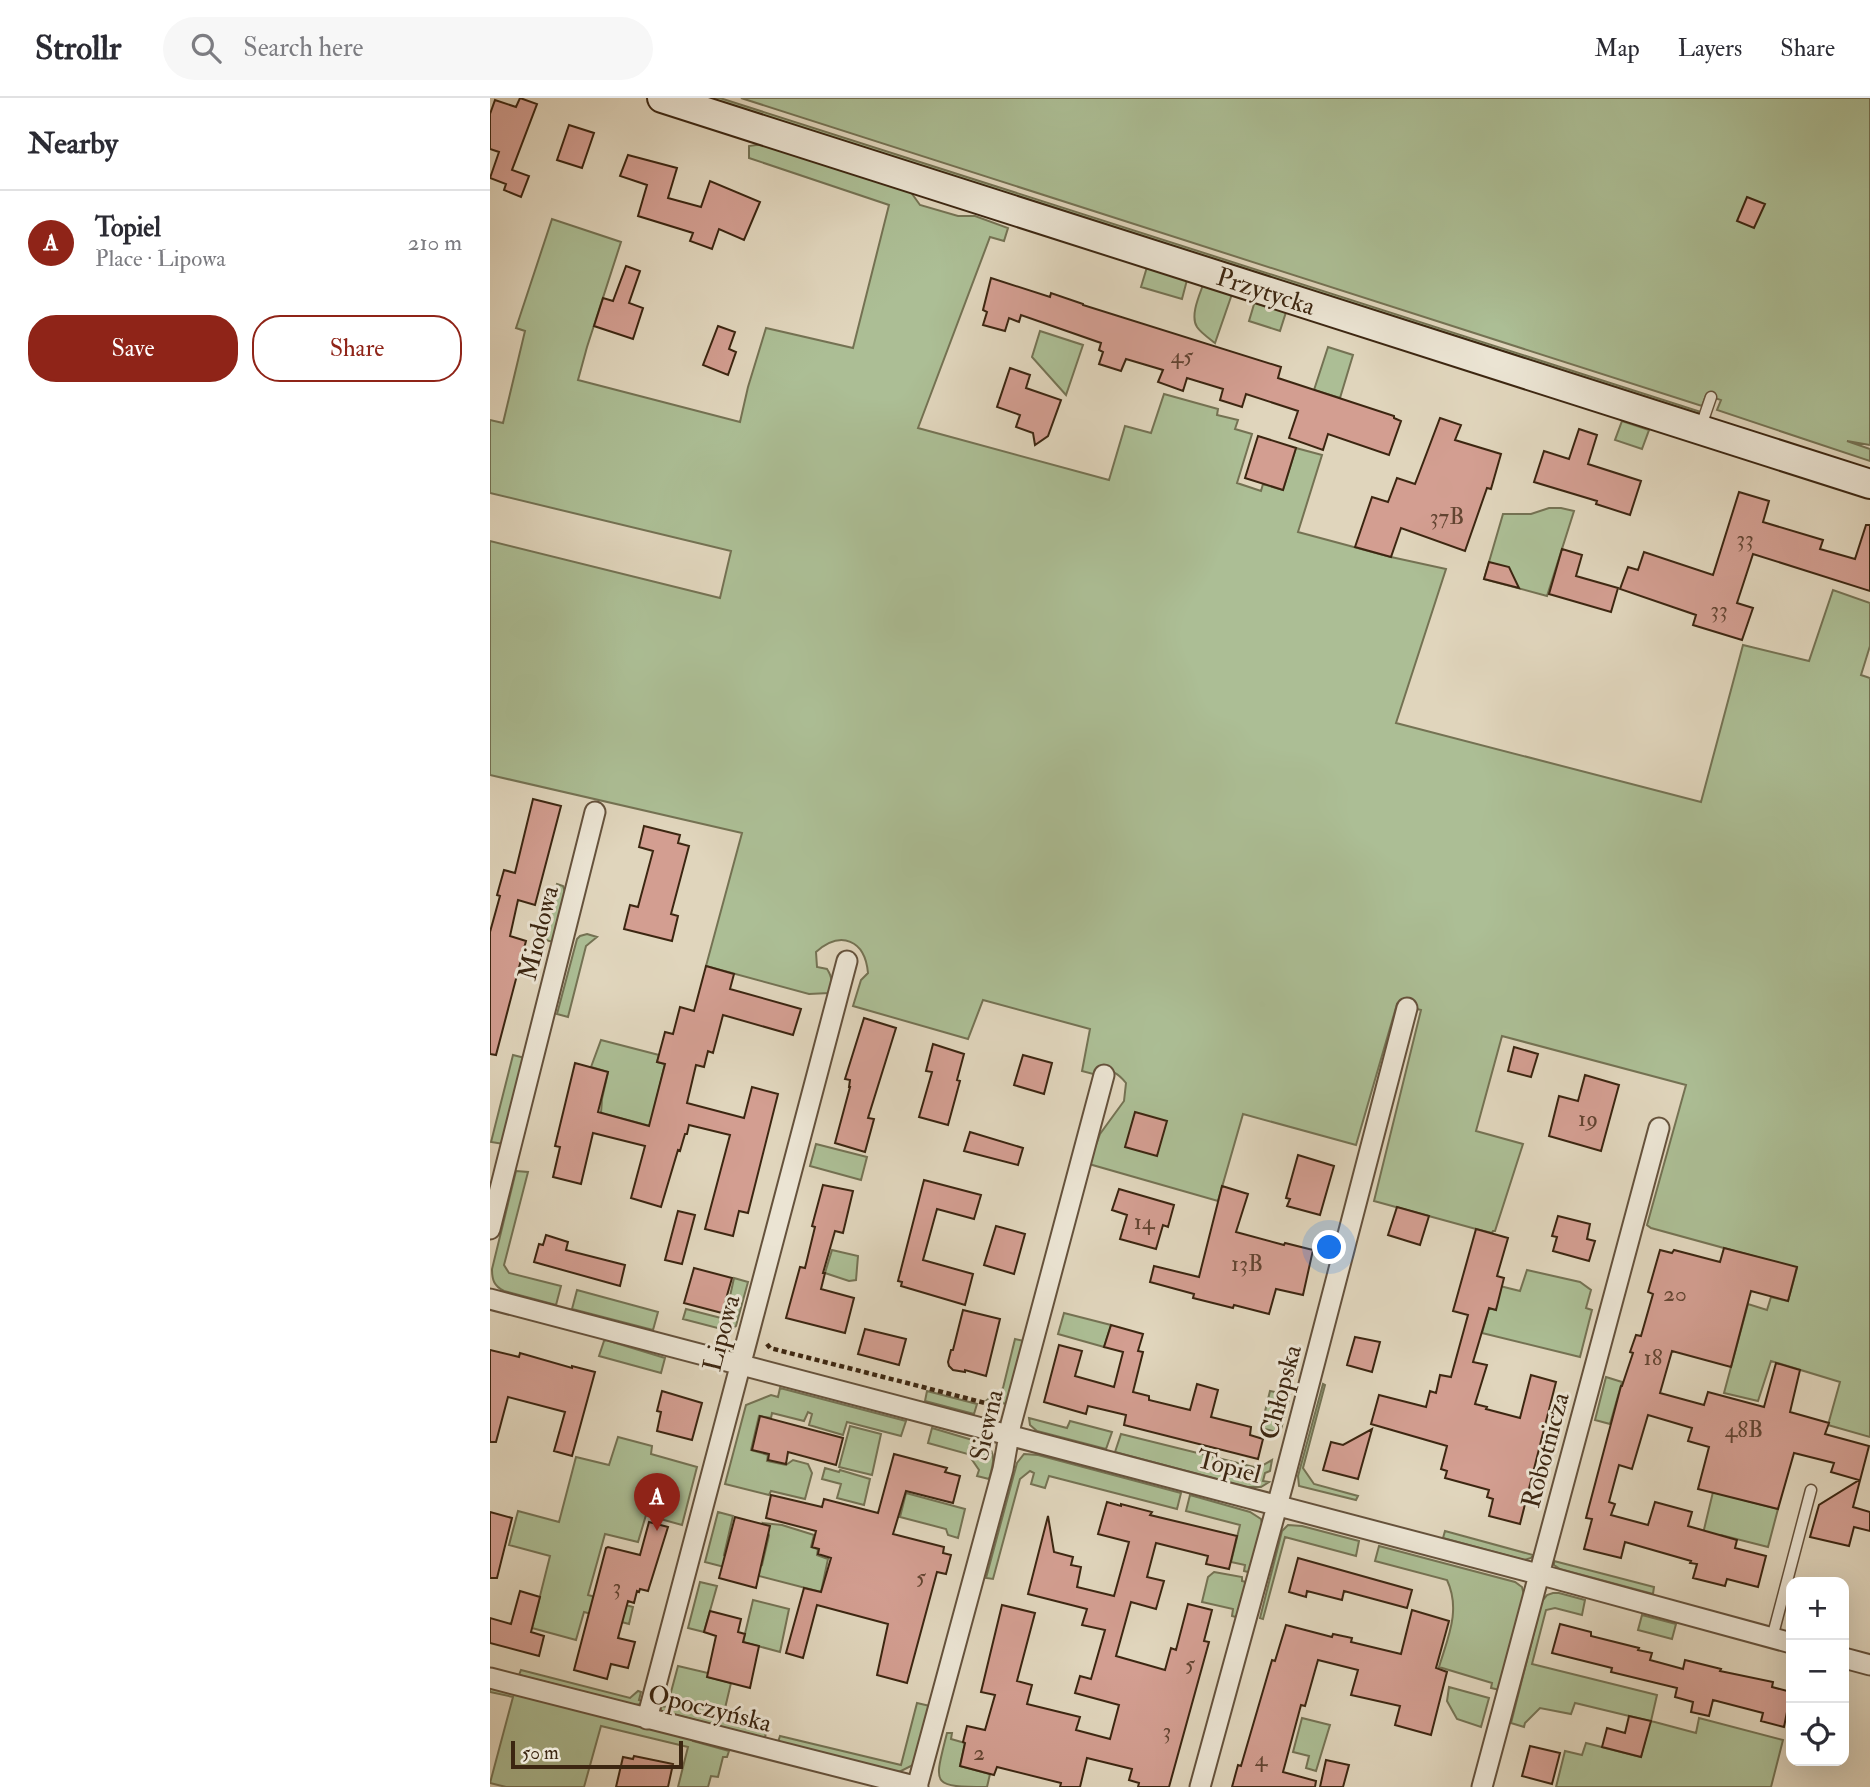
<!DOCTYPE html>
<html lang="en">
<head>
<meta charset="utf-8">
<style>
  body { margin:0; font-family:"IM FELL Double Pica",serif; background:#f7f7f7; color:#2b2b33 }
  .controls { position:absolute; right:21px; bottom:21px; display:grid; overflow:hidden; border-radius:14px; box-shadow:0 7px 28px #0002 }
  .controls button { width:63px; height:63px; display:grid; place-items:center; padding:0; border:0; border-bottom:2px solid #e1e1e2; background:#fff; color:#2b2b33; font:35px sans-serif }
  .scale { position:absolute; left:21px; bottom:18px; width:172px; box-sizing:border-box; padding-left:7px; border:4px solid #3c2611; border-top:0; font-size:19px; line-height:24px; white-space:nowrap; color:#3c2611; -webkit-text-stroke:5px #ebe4d3; paint-order:stroke }
  .you { position:absolute; left:840px; top:1150px; width:24px; height:24px; margin:-18px; border:5px solid #fff; border-radius:50%; background:#1a73e8; box-shadow:0 0 0 10px #1a73e833 }
  .badge { display:grid; place-items:center; width:46px; height:46px; border-radius:50%; background:#8f2418; color:#fff; font-size:23px; font-weight:700 }
  .pin { position:absolute; translate:-50% -58px; filter:drop-shadow(0 2px 4px #0008) }
  .pin::after { content:''; position:absolute; top:37px; width:24px; height:21px; background:inherit; clip-path:polygon(0 0,100% 0,50% 100%) }
  .list { margin:0; padding:0; list-style:none }
  h2 { display:flex; justify-content:space-between; align-items:center; height:91px; margin:0; padding:0 28px; font-size:30px }
  h2 small { font-size:23px; font-weight:400; color:#7c7c81 }
  .list li { display:grid; grid-template-columns:46px 1fr auto; gap:21px; align-items:center; box-sizing:border-box; height:105px; padding:0 28px; border-top:2px solid #e1e1e2 }
  .list b { display:block; font-size:26px; white-space:nowrap }
  .list p { margin:0; font-size:23px; white-space:nowrap; color:#7c7c81 }
  .list em { font-size:23px; font-style:normal; color:#7c7c81 }
  .actions { display:flex; gap:14px; padding:21px 28px }
  .actions a { flex:1; padding:16px 0; border:2px solid #8f2418; border-radius:28px; text-align:center; font-size:24px; color:#8f2418 }
  .actions .main { background:#8f2418; color:#fff }
  .icon { flex:none; width:38px; height:38px; fill:none; stroke:currentColor; stroke-width:2; stroke-linecap:round; stroke-linejoin:round }
  .map { position:relative; flex:none; width:1380px; height:1689px; overflow:hidden }
  header { display:flex; align-items:center; gap:42px; box-sizing:border-box; height:98px; padding:0 35px; background:#fff; border-bottom:2px solid #e1e1e2 }
  header strong { font-size:33px }
  nav { display:flex; gap:38px; margin-inline-start:auto; font-size:24px }
  .search { width:490px; height:63px; background:#f7f7f7; display:flex; align-items:center; gap:18px; box-sizing:border-box; padding:0 24px; border-radius:38px; color:#7c7c81; font-size:26px }
  main { display:flex }
  aside { flex:1; background:#fff }
  .map>svg:first-child { display:block }
</style>
</head>
<body>
<header>
<strong>Strollr</strong>
<div class="search"><svg class="icon" aria-label="search" viewBox="0 0 24 24"><circle cx="10" cy="10" r="6"/><path d="M15 15l6 6"/></svg>Search here</div>
<nav><a>Map</a><a>Layers</a><a>Share</a></nav>
</header>
<main>
<aside>
<h2>Nearby<small></small></h2>
<ul class="list">
<li><span class="badge">A</span><div><b>Topiel</b><p>Place · Lipowa</p></div><em>210 m</em></li>
</ul>
<div class="actions"><a class="main">Save</a><a>Share</a></div>
</aside>
<div class="map">
<svg width="1380" height="1689" viewBox="0 0 1380 1689">
  <rect width="100%" height="100%" fill="#e0d5bc"/>
  <filter id="stains"><feTurbulence type="fractalNoise" baseFrequency=".00286" numOctaves="4"/><feColorMatrix values="0 0 0 0 .2 0 0 0 0 .09 0 0 0 0 .02 0 0 0 .5 -.17"/></filter>
  <radialGradient id="worn" r=".72"><stop offset=".6" stop-color="#630" stop-opacity="0"/><stop offset="1" stop-color="#630" stop-opacity=".3"/></radialGradient>
  <path fill="#acbe95" stroke="#747253" stroke-width="2" d="M218,0H230L1211,314L1206,315Z
    M251,0H1380V347L1357,343L1380,351V363L1227,312L1231,302L1216,297L1212,308Z
    M273,46L420,93L430,107L468,118H485L518,130L514,143L500,139L428,330L619,382L635,328L661,335L674,296L728,311L727,317L748,322L745,331L762,336L747,385L771,393L773,386L793,392L806,350L832,357L808,434L901,459L956,471L906,625L1211,704L1253,547L1319,563L1343,492L1380,505V548L1371,577L1380,580V1339L1338,1327L1350,1284L1281,1263L1268,1303L1234,1295L1258,1206L1277,1212L1281,1199L1298,1203L1307,1170L1161,1130L1157,1127L1196,987L1012,938L986,1033L1033,1046L1005,1133H1003L1002,1135L986,1131L884,1103L931,912L907,906L866,1047L753,1016L728,1103L599,1066L610,1036L634,1003L636,985C628,975 622,972 609,971L603,976L592,973L600,931L493,902L478,941L363,908L371,882L378,875C375,842 351,832 326,854L327,869L337,871C343,880 342,885 339,895L319,896L216,868L252,735L0,677V443L230,500L241,453L0,395V322L13,325L35,233L26,230L62,121L131,144L97,249L88,282L250,324L258,289L276,230L363,250L399,107L259,60V48Z
    M657,169L697,182L692,201L651,189Z
    M713,187L742,196L725,245C720,241 711,235 707,229C700,218 709,198 713,187Z
    M765,203L796,214L790,233L759,223Z
    M550,233L593,247L576,297L542,259Z
    M838,249L863,257L850,300L824,292Z
    M1132,323L1159,332L1152,351L1125,342Z
    M1059,410H1071L1084,413L1057,498L994,481L1013,416H1041Z
    M67,786L73,788L76,797L67,845L52,841Z
    M97,836L107,839L96,848L78,919L67,916L87,841L90,838Z
    M111,942L169,957L167,964L175,966L160,1028L111,1015L112,1001L118,974L101,969Z
    M23,957L35,960L14,1046L1,1044Z
    M326,1046L377,1059L371,1082L320,1068Z
    M26,1073L38,1074L14,1167L19,1175L71,1188L66,1207L14,1193C4,1188 2,1182 2,1171Z
    M342,1152L368,1158L366,1182L359,1183L335,1175Z
    M1037,1172L1090,1184L1101,1192L1096,1210L1102,1212L1090,1259L992,1235L999,1210L1006,1212V1187L1030,1193Z
    M244,1180L258,1184L246,1228L239,1233L193,1221L196,1211L235,1221Z
    M87,1192L168,1214L163,1232L82,1211Z
    M574,1215L621,1227L614,1249L568,1236Z
    M525,1241L534,1243L517,1306L497,1302L513,1290Z
    M116,1242L175,1260L171,1275L109,1258L114,1243Z
    M1116,1279L1132,1284L1120,1326L1105,1322Z
    M833,1286L835,1287L813,1370L824,1386L868,1398L866,1402L809,1388L808,1378Z
    M290,1290L416,1323L411,1338L357,1324L353,1337L319,1327L322,1316L318,1314L314,1323L282,1315L281,1320L269,1318L261,1352L278,1357L277,1363L296,1367L303,1362L318,1366L322,1375L315,1401L281,1393L279,1397L235,1386L256,1307L281,1297L288,1299Z
    M437,1293L487,1306L484,1316L435,1303Z
    M780,1293L800,1297L790,1335L771,1330Z
    M539,1320L577,1330L580,1323L622,1334L616,1351L547,1333L540,1327Z
    M360,1328L391,1336L382,1377L349,1369Z
    M442,1330L496,1346C507,1356 503,1367 499,1381L487,1378L489,1372L478,1356L438,1345Z
    M631,1336L768,1370L782,1362L780,1373L775,1375L773,1383L779,1384L771,1389H756L625,1354Z
    M128,1339L162,1348L161,1356L207,1369L192,1427L156,1417L148,1444L115,1436L98,1497L143,1509L139,1526L94,1514L86,1542L42,1530L60,1458L19,1447L28,1413L69,1424L86,1359L119,1367Z
    M534,1356L548,1357L691,1395L687,1411L559,1378L555,1390L541,1386L544,1375L540,1373L530,1381L503,1481L496,1480L527,1365Z
    M335,1370L349,1374L350,1372L380,1381L374,1407L347,1400L351,1386L332,1381Z
    M1223,1394L1288,1411L1278,1449L1231,1437L1211,1444Z
    M416,1395L475,1411L468,1440L458,1437L456,1431L410,1419Z
    M700,1397L760,1414L771,1421L773,1431L762,1475L754,1473L755,1467L741,1464L750,1427L696,1413Z
    M228,1414L243,1418L234,1457L272,1467L279,1437L273,1425L292,1427L324,1437L321,1449L328,1451L327,1457L338,1461L331,1494L215,1464Z
    M798,1427L812,1428L869,1443L866,1458L795,1439L773,1521L770,1520L792,1433Z
    M955,1433L1043,1457L1041,1460L1034,1462L953,1440Z
    M889,1448L1025,1484L1032,1489L1034,1497L1010,1592L1001,1590L1002,1585L949,1569C958,1539 971,1512 957,1482L885,1463Z
    M1064,1463L1164,1489L1163,1496L1070,1471L1064,1467Z
    M724,1474L752,1479V1483L759,1485L750,1520L742,1518L743,1511L712,1504L718,1479Z
    M210,1484L227,1488L214,1534L198,1530Z
    M1063,1495H1069L1095,1502L1092,1517L1065,1510L1056,1512L1042,1566L1167,1597L1161,1623L1206,1635L1209,1620L1293,1642L1281,1689H1066L1075,1653L1092,1657L1096,1645L1151,1659L1160,1623L1085,1605L1081,1616L1050,1610L1035,1625L1034,1629L1021,1625L1052,1503L1057,1497Z
    M263,1502L299,1511L290,1554L253,1544Z
    M1152,1517L1186,1526L1182,1541L1148,1532Z
    M188,1568L218,1575V1579L241,1585L232,1623L276,1634L275,1640L171,1613L170,1608L177,1609Z
    M31,1572L140,1600L148,1593L151,1594L149,1602L153,1603L151,1606L145,1607L29,1577Z
    M0,1589L203,1641V1643L239,1653L237,1659H233L228,1679L221,1678L218,1689H188L198,1649L111,1628L94,1689H16L0,1685L23,1599L0,1594Z
    M959,1589L999,1600L991,1629L967,1621L957,1603Z
    M427,1605L440,1608L423,1667L409,1674L288,1644L290,1638L411,1667Z
    M812,1620L840,1627L826,1673L816,1670L819,1658L803,1654Z
    M457,1635H462L461,1641L475,1645L470,1668L500,1676L497,1689C440,1689 444,1687 457,1635Z"/>
  <path fill="#d39e91" stroke="#3c2611" stroke-width="2" d="M30,0L47,6L22,72L39,78L31,99L14,92L16,86L0,80L9,54L0,51V16L5,2L26,9Z
    M79,27L104,35L92,70L67,62Z
    M138,57L187,70L178,100L211,109L220,83L270,104L254,142L229,131L222,151L200,143L203,135L148,118L157,87L130,78Z
    M1257,99L1275,106L1264,130L1247,123Z
    M136,168L150,173L139,205L153,210L143,241L104,228L113,200L123,203Z
    M501,180L560,199L561,195L593,206V207L791,269L788,280L904,318V320L911,323L899,357L838,336L833,352L799,340L808,313L756,296L752,309L730,302L733,291L697,280L693,293L668,284L673,272L636,261L631,273L609,266L613,254L609,252L611,245L531,217L529,224L519,220L515,233L493,227L497,214L493,212Z
    M228,228L245,234L239,251L246,254L238,277L213,267Z
    M520,270L540,277L536,290L571,302L558,338L545,347L543,335L526,329L530,317L507,309Z
    M950,320L971,327L965,342L1011,356L1001,391L997,390L975,453L911,430L901,459L865,449L882,399L898,404L907,380L925,386Z
    M1089,331L1107,337L1098,366L1151,383L1140,417L1106,406L1107,403L1044,384L1054,353L1079,361Z
    M768,338L806,350L793,392L755,380Z
    M1249,394L1279,403L1273,424L1333,442L1330,451L1365,461L1376,427H1380V493L1263,456L1247,505L1263,510L1252,542L1203,527L1206,517L1130,491L1138,469L1148,472L1154,454L1223,477Z
    M1072,451L1092,457L1086,478L1128,490L1121,514L1059,496Z
    M999,464L1019,469L1029,490L994,481Z
    M43,701L71,708L45,807L28,802L20,838L36,843L6,957L0,956V834L10,798L7,797L14,772L25,775Z
    M154,728L190,737L188,745L199,748L181,816L188,818L182,843L134,831L140,807L148,809L163,753L149,749Z
    M216,868L244,876L240,891L311,911L303,937L233,917L223,955L218,953L214,969L206,967L197,1005L254,1020L262,989L288,996L258,1115L249,1113L243,1138L215,1131L240,1037L199,1027L197,1036H195L190,1053L188,1052L171,1109L141,1100L155,1048L103,1035L91,1086L63,1079L70,1049L65,1048L85,965L118,974L108,1014L159,1028L175,966L167,964L175,934L183,936L190,909L204,913Z
    M374,920L406,930L378,1020L384,1021L375,1054L345,1045L360,989H359L360,982L355,981Z
    M443,946L474,956L467,982L470,983L458,1027L429,1019L442,974L436,973Z
    M1024,949L1048,956L1041,979L1018,973Z
    M533,957L562,965L554,996L524,987Z
    M1095,977L1129,987L1111,1053L1059,1038L1069,998L1088,1003Z
    M645,1014L677,1023L667,1058L635,1049Z
    M480,1034L533,1050L528,1067L474,1053Z
    M808,1057L844,1068L830,1117L797,1108L800,1101L796,1100Z
    M434,1082L491,1097L484,1121L447,1111L433,1162L483,1176L475,1207L411,1188L412,1184L408,1183Z
    M333,1087L363,1093L353,1135L345,1133L333,1175H335L331,1191L364,1200L355,1235L296,1220L310,1169L315,1170L325,1129L322,1128Z
    M732,1088L758,1096L746,1134L794,1147L795,1145L823,1152L813,1197L786,1191L779,1216L744,1207L743,1210L703,1200L704,1196L660,1184L664,1168L709,1179Z
    M629,1091L684,1107L678,1129L673,1127L666,1151L630,1141L637,1117L622,1112Z
    M907,1109L939,1118L930,1147L898,1137Z
    M188,1113L205,1117L192,1166L175,1162Z
    M1068,1118L1100,1126L1097,1141L1105,1143L1099,1163L1063,1153L1067,1139L1062,1138Z
    M506,1128L535,1136L524,1176L494,1167Z
    M986,1131L1018,1140L1007,1178L1014,1180L1006,1212L999,1210L983,1264L997,1267L985,1306L997,1309L996,1311L1030,1320L1041,1277L1066,1284L1030,1426L999,1418L1003,1401L997,1399L999,1392L955,1380L957,1373L951,1371L957,1348L881,1326L889,1297L936,1309L940,1293L946,1295L950,1277L961,1279L978,1217L963,1213Z
    M56,1137L78,1144L76,1152L135,1167L130,1188L44,1164L49,1146L53,1147Z
    M1234,1150L1307,1169L1298,1203L1261,1193L1241,1269L1182,1253L1170,1295L1214,1307L1218,1294L1274,1309L1286,1265L1310,1272L1300,1314L1339,1325L1335,1336L1379,1348L1363,1409L1380,1414V1433L1364,1429L1359,1448L1320,1439L1329,1407L1369,1382L1341,1374L1344,1365L1304,1355L1288,1411L1208,1391L1219,1349L1198,1343L1202,1330L1158,1317L1142,1371L1129,1367L1119,1404L1125,1406L1121,1417L1158,1427L1165,1404L1202,1414L1198,1428L1247,1442L1245,1450L1276,1458L1268,1489L1237,1481L1235,1488L1203,1480L1207,1466L1200,1465L1201,1463L1135,1444L1131,1460L1094,1451L1102,1421L1096,1420L1131,1288H1132L1143,1255L1140,1254L1146,1237L1151,1238L1163,1196L1158,1194L1170,1152L1182,1155L1184,1152L1230,1164Z
    M204,1170L242,1180L232,1215L194,1205Z
    M473,1212L510,1221L496,1278L475,1272V1274L463,1272L459,1268L458,1264L461,1252H463Z
    M621,1227L653,1236L648,1253L653,1254L643,1294L659,1298V1302L700,1312L707,1286L728,1292L721,1319L761,1329L760,1337L773,1341L768,1361L634,1327L636,1317L598,1308L596,1316L554,1304L569,1247L592,1253L585,1278L624,1289L633,1254L614,1249Z
    M375,1231L416,1241L409,1267L368,1256Z
    M865,1239L890,1244L882,1274L857,1267Z
    M0,1252L29,1259L30,1255L82,1270V1268L105,1274L82,1358L64,1353L75,1314L18,1299L6,1344H0Z
    M172,1293L212,1305L202,1342L167,1333L171,1314L167,1313Z
    M270,1318L353,1340L346,1367L298,1354L296,1366L278,1362L279,1356L262,1352Z
    M882,1331L868,1381L833,1372L841,1344L853,1347Z
    M404,1356L457,1370L455,1374L470,1378L463,1405L416,1393L403,1436L454,1449L453,1455L461,1457L456,1476L447,1474L417,1585L387,1577L398,1526L327,1507L313,1560L296,1555L314,1490L331,1494L341,1460L328,1456L329,1451L322,1449L326,1433L276,1420L281,1397L332,1409L334,1401L388,1415Z
    M617,1404L631,1408V1406L662,1414L660,1417L747,1438L739,1471L716,1466L718,1458L666,1445L657,1479L674,1483L666,1511L641,1504L626,1558L675,1572L681,1550L686,1552L698,1506L722,1512L714,1543L719,1544L679,1689H648L649,1685L639,1682L642,1671L597,1660L590,1689H570L571,1685L507,1669L504,1677L470,1668L475,1645L473,1644L477,1628L495,1632L505,1597L491,1594L512,1507L545,1515L527,1583L542,1587L537,1606L590,1619L586,1632L620,1641L629,1607L585,1595L590,1578L601,1581L615,1532L592,1527L597,1511L538,1496L558,1418L564,1454L583,1459L581,1467L591,1469L587,1489L624,1498L639,1444L608,1436Z
    M0,1414L22,1420L7,1480H0Z
    M245,1419L280,1428L266,1490L229,1480Z
    M159,1424L178,1429L158,1493L150,1491L149,1494L147,1493L144,1505L138,1503L128,1540L145,1544L138,1570L121,1566L117,1581L84,1572L116,1450L118,1449L150,1457Z
    M808,1460L922,1492L917,1510L854,1493L852,1502L817,1493L816,1499L799,1494Z
    M30,1493L50,1499L41,1534L54,1538L49,1558L0,1545V1520L21,1526Z
    M922,1512L959,1523L946,1570L957,1574L941,1637L905,1627L910,1608L861,1597L868,1572L828,1562L815,1608L811,1607L793,1674L826,1683L825,1689H742L748,1667L751,1668L782,1562L785,1563L796,1527L842,1539L843,1536L862,1540L861,1544L911,1556Z
    M220,1513L251,1521L248,1534L255,1536L253,1544L269,1548L260,1590L217,1579L226,1538L214,1534Z
    M1070,1526L1101,1534V1538L1149,1550L1148,1552L1162,1555L1160,1562L1193,1571L1195,1562L1231,1571L1230,1573L1283,1584L1282,1589L1301,1594L1294,1629L1271,1623L1273,1615L1223,1602L1219,1618L1201,1614L1203,1604L1185,1599L1187,1590L1121,1574L1122,1570L1062,1555Z
    M1139,1618L1161,1623L1151,1659L1112,1649L1117,1630L1135,1635Z
    M1040,1648L1070,1655L1062,1686L1032,1678Z
    M144,1658L183,1666L178,1689H126L133,1659L143,1661Z
    M836,1662L859,1667L853,1689H830Z"/>
  <g fill="none" stroke-linecap="round" stroke-linejoin="round">
    <g stroke="#65523c" stroke-width="13">
      <path id="lane" d="M1211,328L1221,299
        M1282,1540L1321,1392"/>
    </g>
    <g stroke="#65523c" stroke-width="23">
      <path id="street" d="M0,1131L105,714
        M0,1201L1048,1476L1301,1545
        M1354,1560L1380,1567
        M0,1580L428,1689
        M157,1621L357,863
        M427,1689L513,1371L521,1326L614,977
        M710,1689L793,1386L917,910
        M992,1689L1169,1030"/>
    </g>
    <g stroke="#3c2611" stroke-width="32">
      <path id="secondary" d="M172,0L1380,386"/>
    </g>
    <path stroke="#3c2611" stroke-width="4.5" stroke-dasharray="5 3.5" stroke-linecap="butt" d="M277,1246L280,1250L507,1308"/>
    <use href="#lane" stroke="#ebe4d3" stroke-width="10"/>
    <use href="#street" stroke="#ebe4d3" stroke-width="19"/>
    <use href="#secondary" stroke="#ebe4d3" stroke-width="28"/>
  </g>
  <g text-anchor="middle" stroke-width="6" stroke-linejoin="round" paint-order="stroke">
    <g font-size="23" fill="#624431">
      <text x="692" y="265">45</text>
      <text x="957" y="426">37B</text>
      <text x="1255" y="448">33</text>
      <text x="1229" y="519">33</text>
      <text x="1098" y="1028">19</text>
      <text x="654" y="1131">14</text>
      <text x="757" y="1173">13B</text>
      <text x="1185" y="1203">20</text>
      <text x="1163" y="1267">18</text>
      <text x="1254" y="1339">48B</text>
      <text x="431" y="1486">5</text>
      <text x="127" y="1496">3</text>
      <text x="700" y="1573">5</text>
      <text x="677" y="1640">3</text>
      <text x="489" y="1662">2</text>
      <text x="771" y="1668">4</text>
    </g>
    <g font-size="26" fill="#3c2611" stroke="#ebe4d3">
      <text transform="translate(776 193) rotate(18)" y="9">Przytycka</text>
      <text transform="translate(48 835) rotate(-76)" y="9">Miodowa</text>
      <text transform="translate(231 1235) rotate(-75)" y="9">Lipowa</text>
      <text transform="translate(790 1294) rotate(-75)" y="9">Chłopska</text>
      <text transform="translate(496 1327) rotate(-77)" y="9">Siewna</text>
      <text transform="translate(1055 1352) rotate(-75)" y="9">Robotnicza</text>
      <text transform="translate(739 1368) rotate(15)" y="9">Topiel</text>
      <text transform="translate(220 1610) rotate(14)" y="9">Opoczyńska</text>
    </g>
  </g>
  <rect width="100%" height="100%" filter="url(#stains)"/>
  <rect width="100%" height="100%" fill="url(#worn)"/>
</svg>
<div class="controls">
<button>+</button>
<button>−</button>
<button><svg class="icon" aria-label="locate" viewBox="0 0 24 24"><circle cx="12" cy="12" r="6"/><path d="M12 2v4M12 18v4M2 12h4M18 12h4"/></svg></button>
</div>
<div class="scale">50 m</div>
<div class="you"></div>
<div class="pin badge" style="left:167px;top:1433px">A</div>
</div>
</main>
</body>
</html>
